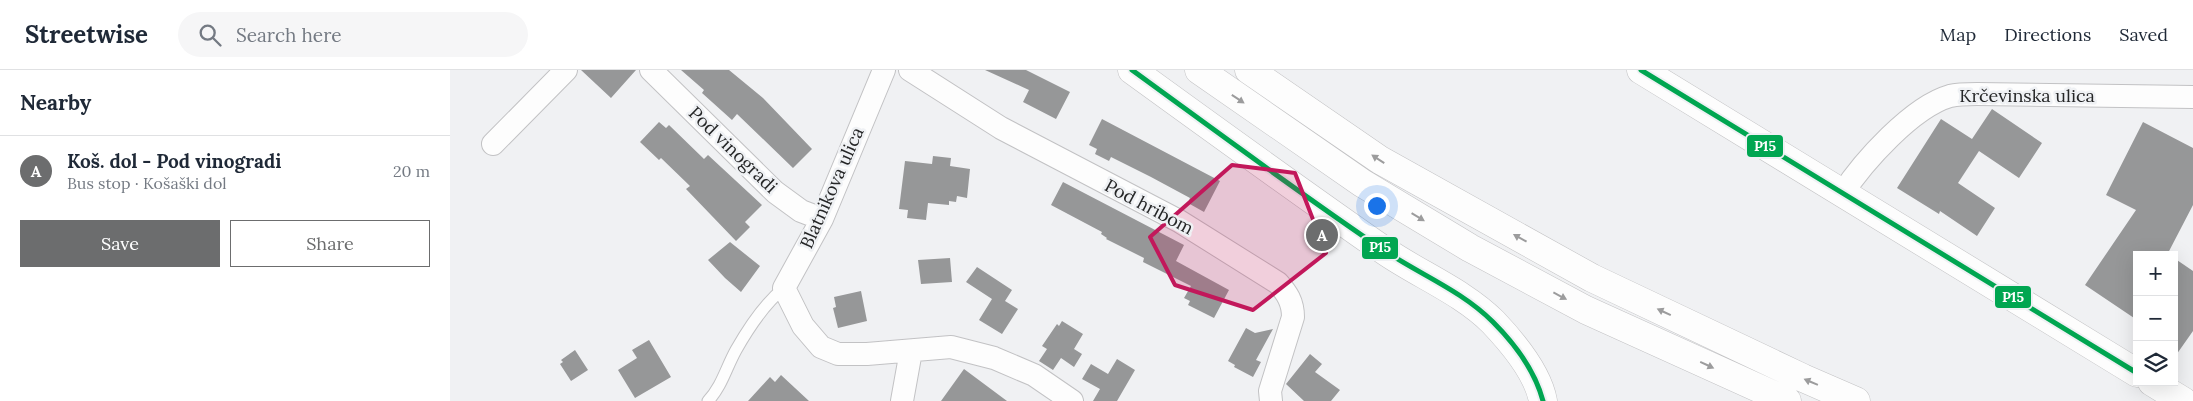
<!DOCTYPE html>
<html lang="en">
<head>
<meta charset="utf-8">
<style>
  body { margin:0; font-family:Lora,serif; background:#f6f6f7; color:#1f2937 }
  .controls { position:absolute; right:15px; bottom:15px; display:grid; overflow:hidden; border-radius:0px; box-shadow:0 5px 20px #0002 }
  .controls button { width:45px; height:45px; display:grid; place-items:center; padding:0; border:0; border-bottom:1px solid #e0e1e3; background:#fff; color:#1f2937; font:25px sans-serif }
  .you { position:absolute; left:926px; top:135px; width:18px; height:18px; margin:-12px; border:4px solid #fff; border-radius:50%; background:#1a73e8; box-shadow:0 0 0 8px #1a73e833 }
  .badge { display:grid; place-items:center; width:32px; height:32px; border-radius:50%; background:#6c6d6e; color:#fff; font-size:16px; font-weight:700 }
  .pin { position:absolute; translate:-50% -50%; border:2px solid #fff; box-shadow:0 1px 5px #0006 }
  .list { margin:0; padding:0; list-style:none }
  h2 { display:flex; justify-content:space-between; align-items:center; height:65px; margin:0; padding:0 20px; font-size:21px }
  h2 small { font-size:16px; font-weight:400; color:#747a83 }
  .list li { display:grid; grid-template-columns:32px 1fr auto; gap:15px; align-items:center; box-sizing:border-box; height:70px; padding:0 20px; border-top:1px solid #e0e1e3 }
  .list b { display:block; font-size:19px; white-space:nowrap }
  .list p { margin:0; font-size:16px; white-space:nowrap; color:#747a83 }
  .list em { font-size:16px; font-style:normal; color:#747a83 }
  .actions { display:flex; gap:10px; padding:15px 20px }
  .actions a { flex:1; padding:11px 0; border:1px solid #6c6d6e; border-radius:0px; text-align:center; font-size:18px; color:#6c6d6e }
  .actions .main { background:#6c6d6e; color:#fff }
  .icon { flex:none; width:28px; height:28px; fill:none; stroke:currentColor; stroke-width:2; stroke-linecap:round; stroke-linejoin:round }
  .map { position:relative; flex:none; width:1743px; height:331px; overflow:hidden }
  header { display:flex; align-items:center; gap:30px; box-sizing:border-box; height:70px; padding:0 25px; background:#fff; border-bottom:1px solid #e0e1e3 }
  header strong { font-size:24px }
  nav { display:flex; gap:28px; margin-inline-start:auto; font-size:18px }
  .search { width:350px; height:45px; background:#f6f6f7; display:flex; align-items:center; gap:12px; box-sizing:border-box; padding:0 18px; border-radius:28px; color:#747a83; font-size:19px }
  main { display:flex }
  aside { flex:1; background:#fff }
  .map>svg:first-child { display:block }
</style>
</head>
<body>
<header>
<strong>Streetwise</strong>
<div class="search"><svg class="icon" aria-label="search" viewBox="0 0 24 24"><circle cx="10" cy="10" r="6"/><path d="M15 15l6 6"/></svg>Search here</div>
<nav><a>Map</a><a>Directions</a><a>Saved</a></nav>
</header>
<main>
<aside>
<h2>Nearby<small></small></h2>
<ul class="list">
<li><span class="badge">A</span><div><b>Koš. dol - Pod vinogradi</b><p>Bus stop · Košaški dol</p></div><em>20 m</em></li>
</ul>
<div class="actions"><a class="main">Save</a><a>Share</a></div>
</aside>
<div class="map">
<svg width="1743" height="331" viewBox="0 0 1743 331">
  <rect width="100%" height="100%" fill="#f0f1f3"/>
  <path fill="#969798" d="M131,0H186L161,28Z
    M231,0H279L313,28L362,79L343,98L287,44L282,50L252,23L254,20Z
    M535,0H576L620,22L606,49L573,32L579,20Z
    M1542,39L1592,73L1569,108L1529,81L1508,113L1545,138L1527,166L1490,141L1489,144L1447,118L1491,49L1522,69Z
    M652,49L770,111L754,142L738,133L740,128L701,107L661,87L659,91L645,84L647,79L639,75Z
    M209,52L216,58L219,55L254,89L258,85L312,135L295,152L300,157L286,171L236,119L240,116L211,88L209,90L190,72Z
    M1693,52L1743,78V135L1717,185H1687V250L1635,215L1686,140L1656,125Z
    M483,86L501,88L500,96L520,99L517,128L507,126L506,132L499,131V135L478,133L476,150L457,148L458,140L449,139L455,91L482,94Z
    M613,112L734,175L726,191L779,220L764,248L738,235L740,231L734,228L741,216L693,192L694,188L656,169L657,168L651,164L652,162L601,135Z
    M280,172L310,196L291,222L275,208L258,190Z
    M500,188L502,212L471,214L468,190Z
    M1724,188L1743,201V261L1724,288Z
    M527,197L562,220L555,231L568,239L552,264L529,250L542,229L516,212Z
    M411,221L417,251L388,258L383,238L386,237L384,227Z
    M612,251L633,264L624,279L632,284L624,297L611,288L603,300L589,291L597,279L592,276L607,254L609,256Z
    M796,258L805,263L823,259L806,290L811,292L803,307L784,297L785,295L778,291Z
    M199,270L221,307L185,328L168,300L187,288L182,280Z
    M125,280L138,300L121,311L110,294L113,292L111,290Z
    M860,284L872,294L865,302L890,320L881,331H854L836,314Z
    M667,289L685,300L667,331H643L650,319L632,309L641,294L658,304Z
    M514,299L557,331H491Z
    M331,305L359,331H298L320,307L325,312Z"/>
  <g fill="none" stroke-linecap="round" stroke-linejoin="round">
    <g stroke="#c2c2c4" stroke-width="13">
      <path id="service" d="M258,331C272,316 276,298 286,280C299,257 314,234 334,218"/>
    </g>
    <g stroke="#c2c2c4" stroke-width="24">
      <path id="minor" d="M201,0L325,122L351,141L372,149
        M434,0L372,149L334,218L353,256L371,277L388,284H417L501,277L544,288L584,305L622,331
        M460,0L551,58L729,151L828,213C837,223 843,232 843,247L820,321L821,331
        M43,74L116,0
        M1392,124C1413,92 1462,37 1500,26C1508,24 1518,24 1527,24L1743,27
        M452,331L461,281"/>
    </g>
    <g stroke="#c2c2c4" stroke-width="29">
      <path id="tertiary" d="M682,0C766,61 850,122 935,181C970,205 1013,222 1043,252C1062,272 1088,303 1093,331
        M1191,0L1687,303
        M1702,312L1733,331"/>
    </g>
    <g stroke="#c2c2c4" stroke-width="29">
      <path id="trunk" d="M749,0L912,113L1020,178L1136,240L1337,331
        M799,0L930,90L1142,208L1353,308L1406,331"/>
    </g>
    <use href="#service" stroke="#fdfdfd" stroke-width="11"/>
    <use href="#minor" stroke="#fdfdfd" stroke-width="22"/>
    <use href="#tertiary" stroke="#fdfdfd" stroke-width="28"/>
    <use href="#trunk" stroke="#fdfdfd" stroke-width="28"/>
    <g stroke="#eff1f4" stroke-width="9">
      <path id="bus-1" d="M682,0C766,61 849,123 935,181C971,205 1012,221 1043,252C1065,274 1085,301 1093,331
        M1191,0L1687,303"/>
    </g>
    <use href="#bus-1" stroke="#00a651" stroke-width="5"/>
  </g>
  <defs><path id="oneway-solid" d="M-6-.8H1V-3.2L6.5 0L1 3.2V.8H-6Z" transform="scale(1.25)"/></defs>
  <g fill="#9c9c9d">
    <use href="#oneway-solid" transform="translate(788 29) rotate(34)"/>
    <use href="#oneway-solid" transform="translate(928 89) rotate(-147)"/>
    <use href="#oneway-solid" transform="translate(968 147) rotate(31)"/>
    <use href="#oneway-solid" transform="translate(1070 168) rotate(-151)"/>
    <use href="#oneway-solid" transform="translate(1110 226) rotate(28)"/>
    <use href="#oneway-solid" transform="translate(1214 242) rotate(-155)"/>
    <use href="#oneway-solid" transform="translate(1257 295) rotate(25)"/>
    <use href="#oneway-solid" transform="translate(1361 312) rotate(-157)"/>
  </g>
  <path fill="#c2185b" fill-opacity="0.2" stroke="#c2185b" stroke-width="4" stroke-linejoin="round" d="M782,95L845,103L876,183L803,240L725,215L700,167Z"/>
  <g text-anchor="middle" stroke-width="5" stroke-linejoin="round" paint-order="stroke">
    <g font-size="18" fill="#252627" stroke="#eff1f4">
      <text x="1577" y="32">Krčevinska ulica</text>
      <text transform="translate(283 80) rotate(44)" y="6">Pod vinogradi</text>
      <text transform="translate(382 118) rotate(-66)" y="6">Blatnikova ulica</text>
      <text transform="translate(699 137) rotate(28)" y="6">Pod hribom</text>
    </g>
  </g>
  <g stroke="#eff1f4" stroke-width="2">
    <rect x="1296" y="64" width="38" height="24" rx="5" fill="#00a651"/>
    <rect x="911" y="166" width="38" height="24" rx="5" fill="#00a651"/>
    <rect x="1544" y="215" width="38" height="24" rx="5" fill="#00a651"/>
  </g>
  <g font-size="14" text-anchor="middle" font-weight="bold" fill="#fff">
    <text x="1315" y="81">P15</text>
    <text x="930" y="182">P15</text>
    <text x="1563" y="232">P15</text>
  </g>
</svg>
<div class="controls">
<button>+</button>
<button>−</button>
<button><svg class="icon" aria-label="layers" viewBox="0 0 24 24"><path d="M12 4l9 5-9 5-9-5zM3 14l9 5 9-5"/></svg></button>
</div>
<div class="you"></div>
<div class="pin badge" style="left:872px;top:165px">A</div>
</div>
</main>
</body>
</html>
